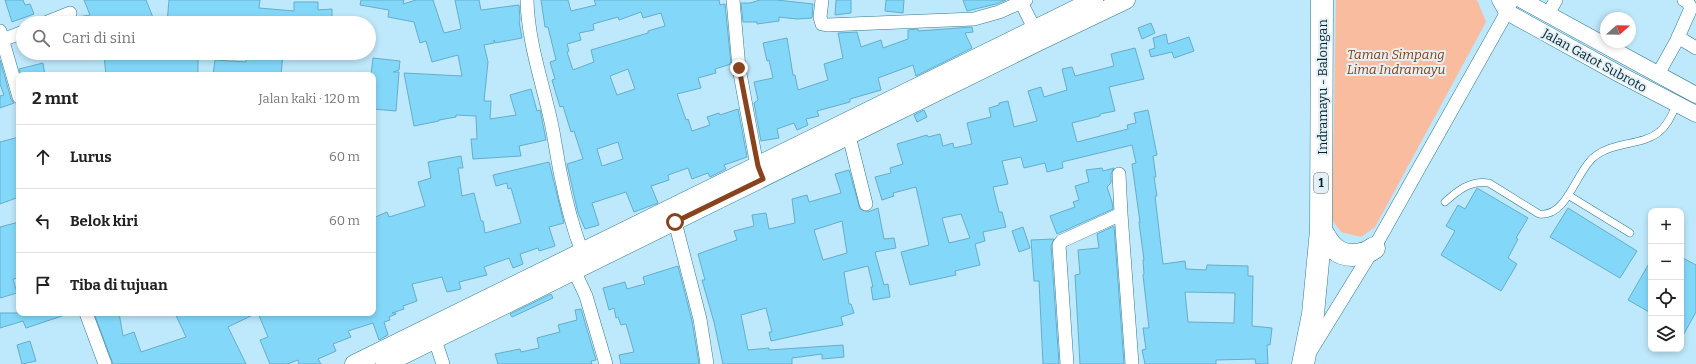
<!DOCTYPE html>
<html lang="id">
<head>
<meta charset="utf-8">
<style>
  body { margin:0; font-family:Bitter,serif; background:#f6f6f6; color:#222 }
  .controls { position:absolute; right:12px; bottom:12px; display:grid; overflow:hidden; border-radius:8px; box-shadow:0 2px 6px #0003 }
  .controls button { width:36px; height:36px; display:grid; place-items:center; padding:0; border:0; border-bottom:1px solid #e0e0e0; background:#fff; color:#222; font:20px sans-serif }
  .compass { position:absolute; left:1600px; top:12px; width:36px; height:36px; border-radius:50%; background:#fff; box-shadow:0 2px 6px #0003; rotate:70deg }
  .stop { position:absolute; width:12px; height:12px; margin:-9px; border:3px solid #88421c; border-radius:50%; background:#fff }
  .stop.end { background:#88421c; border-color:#fff; box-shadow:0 1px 4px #0008 }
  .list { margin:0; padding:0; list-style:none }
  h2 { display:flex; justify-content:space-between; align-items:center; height:52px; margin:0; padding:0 16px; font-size:17px }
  h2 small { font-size:13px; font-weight:400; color:#767676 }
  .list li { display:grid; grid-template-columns:26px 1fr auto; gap:12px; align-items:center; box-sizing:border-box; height:64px; padding:0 16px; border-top:1px solid #e0e0e0 }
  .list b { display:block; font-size:15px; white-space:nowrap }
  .list em { font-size:13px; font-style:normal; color:#767676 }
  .icon { flex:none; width:22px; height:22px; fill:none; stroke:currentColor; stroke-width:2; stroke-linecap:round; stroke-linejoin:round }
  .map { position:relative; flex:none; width:1696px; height:364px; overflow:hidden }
  .search { position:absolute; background:#fff; box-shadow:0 2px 6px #0003; left:16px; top:16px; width:360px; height:44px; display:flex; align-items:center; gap:10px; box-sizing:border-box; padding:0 14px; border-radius:22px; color:#767676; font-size:15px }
  .panel { position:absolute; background:#fff; box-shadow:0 2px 6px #0003; left:16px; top:72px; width:360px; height:244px; border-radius:8px }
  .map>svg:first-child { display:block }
</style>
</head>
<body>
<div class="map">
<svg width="1696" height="364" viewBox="0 0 1696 364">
  <rect width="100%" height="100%" fill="#bee8fb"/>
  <path fill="#fabc9e" d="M1336,0H1476L1478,2L1486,22L1375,227L1361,237L1341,232L1332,220Z"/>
  <path fill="#83d8fa" stroke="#65adca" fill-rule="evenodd" d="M5,0H23L25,5L30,4L34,14L12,22Z
    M84,0H146L154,20L134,23H72V21L77,17L90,15Z
    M169,0H260L259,8L294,11V2H318V10L332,9V23H167Z
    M361,0H404L403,4L416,0H433L444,33L461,29L455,0H479L481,10L519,5L520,20L519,21L522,38L495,43L494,40V43L484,45L488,62L484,101H491L490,119L516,115L510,95L531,89L537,111L540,110L546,140L519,146L521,156L473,159L471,139H477L476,116L456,115V117L439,120V121L414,126L404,73L462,76L458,55L432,62L426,41L420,43L414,22L388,17L389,10L360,5Z
    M541,0H568L571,11L596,5L594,0H719L720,5L725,4L731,64L715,69L716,73L698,78L701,88L677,94L686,120L688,119L692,131L710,125L707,117L719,113L720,115L738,109L747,157L724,165L726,169L710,177L708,173L692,179L688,168L668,175L669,180L651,186L658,203L634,212L626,192L592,203L599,225L585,229L578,213L567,164L583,159L574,131L571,132L563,106L560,107L552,80L555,79L550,62L556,60L548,27H545ZM641,12L643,18L661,13L665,26L648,31V33L591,50L594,62L573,70L567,52L569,51L567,44L581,40L579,33L594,30L593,24L618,17L619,20ZM628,69L635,89L617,95L610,76ZM618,142L623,159L602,166L597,149Z
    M760,0H777L813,4L812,18L797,19L779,17V21L757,24V22H743L741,3H750Z
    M836,0H851V13L835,15Z
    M886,0H904L903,13L885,11Z
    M963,0H1006L996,4L967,11Z
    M1151,23L1155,33L1142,39L1138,28Z
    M972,27L973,32L965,33L972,48L916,76L913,65L878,78L881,90L850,99V102L817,111L819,116L806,119L808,125L797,130L794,123L777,129L779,138L761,141L754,103L758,100L754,82L773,78L769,60L767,61L763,43L787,38L793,75H795L798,90L828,80L824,64L843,58L838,33L857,32L861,47L881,40L883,48L908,39V30L918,29V31Z
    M1166,34L1168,44L1189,37L1194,51L1174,58L1172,52L1151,57L1149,50L1155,48L1153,38Z
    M1135,48L1144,79L1109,87L1115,111L1100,114V116L1072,123L1077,142L1128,129L1127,125L1136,123L1134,113L1148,110L1157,155L1153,156L1156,177H1154L1157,196H1155L1163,264L1185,261L1186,269L1206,270L1207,265L1248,266V276H1253L1252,326L1272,328L1270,345H1267L1268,364H1256L1255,359L1216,360V364H1145L1142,350L1146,349L1143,328H1149L1143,275L1144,274L1143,260H1144L1139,222H1140L1132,164L1136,163L1132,145L1062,162L1063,168L1047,172L1045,163L1024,168L1021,157L1002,161L1008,184L993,187L999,212H1002L1006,227L983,232L985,241L975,244L980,265L955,271L956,275L910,285L901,252L929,245L916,187L893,193L894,196L882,200L875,177L891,173L890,168L903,164L897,144L927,135L928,137L940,134L943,146L953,143L954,148L972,144L967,123L991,117L989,108L999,105V103L1008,101L1014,127L1037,121L1028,91L1041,87L1044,97L1067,90L1062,69L1072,67L1075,76L1114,66L1111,54ZM961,214L970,238L949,243L942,218ZM1185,292L1235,293L1234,323L1188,322Z
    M143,53H198V75H106L104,56Z
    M246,53H283L281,75H213L215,60L246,62Z
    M373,58L400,61L399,70L393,72H399L396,111L373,109V75H371Z
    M0,60L11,99L14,103L0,108V96L4,95L0,84Z
    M43,63L45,75H21L19,69Z
    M924,110L927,117L917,122L914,115Z
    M19,137V197L0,204V142Z
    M461,156L463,168H458L462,196L474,193L481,221H483L485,233L521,223L511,188L508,189L507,183L496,186L493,175L549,162L564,223L549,227L555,246L539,251L538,248L520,254L523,264L513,268L509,258L484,267L487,275L459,282L461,289L447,292L442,277L412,284L417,301L403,306L404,309L392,313H396V314L389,317L390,320L384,322L388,335L379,340L373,323L348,331L351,337L333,344L336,351L318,359L321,364H299L298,360L287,364H270L260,340L268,337L258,313H373V218L387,212L389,217L425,206L418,182L431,178L428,162Z
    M1102,168L1103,171L1114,168L1111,174V183L1107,187L1112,202L1113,209L1057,234L1050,216L1075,207L1073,202L1079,200L1075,186L1089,182L1086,170Z
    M849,170L860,209L868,212L878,208L884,239L894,238L896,248L875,252L884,285L888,284L890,297L873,300L871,287H873L868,266L844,272L849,304H851L854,313L841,317L843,325L771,341L769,332H772L766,308L741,315L748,350L769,348V350L843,345L844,357L822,359V354L792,358V364H723L714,322L702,280H705L698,254L737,240L734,231L754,226L752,215L766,213L769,229L795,223L792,199L807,195L809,202L841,193L835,174ZM842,221L847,253L823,260L814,230Z
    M1477,188L1528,218L1516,238L1518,239L1508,258L1517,264L1501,291L1441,255L1455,231L1446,226L1458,205L1465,209Z
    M1568,208L1637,251L1620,278L1550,237Z
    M19,222V278L13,279L17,293L0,298V227Z
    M1114,226L1124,364H1080L1075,275L1080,274L1078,250L1099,248L1097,234Z
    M1023,227L1030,248L1019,252L1012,231Z
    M1054,239L1051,246L1059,364H1043L1039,281H1034L1031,240Z
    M1681,257L1696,265V312L1681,339Z
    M1651,260V313L1628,300Z
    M678,266L692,321L699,364H621L619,355L634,352L626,324L621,325L618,317L616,318L614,308L609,310L603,288L625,282L627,289L645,284L643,277Z
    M551,294L553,298L512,317L510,314Z
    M581,309L596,360L591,361L592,364H498L495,354L520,349L521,352L539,348L537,338L560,332L558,325L577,320L575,310Z
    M0,313H65V315L26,328L23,321L0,328Z
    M108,313H119L123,336L134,332L141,352L186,337L175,313H257L228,327L246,364H113L95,316Z
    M30,341L36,361L22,364L17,345Z"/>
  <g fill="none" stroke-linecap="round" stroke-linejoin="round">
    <g stroke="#317b97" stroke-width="8">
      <path id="service" d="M1568,195L1630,233
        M1445,202C1458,190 1471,180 1489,183L1539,214C1567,218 1576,171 1594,157C1613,141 1642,146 1659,132C1668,125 1672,114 1677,104"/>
    </g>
    <g stroke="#317b97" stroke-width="14">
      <path id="minor" d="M527,0C528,42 542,81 551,122C555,140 557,158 561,176C566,202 573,228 582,252
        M733,0L739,68L757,166L761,173
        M822,0L820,17L822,24L827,25L974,19L999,12L1026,0
        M1020,0L1038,36
        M1548,14L1556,0
        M45,23L70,13
        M0,31L19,97
        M1678,37L1696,48
        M0,41L23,32
        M1658,74L1676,42L1691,8L1687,1L1684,0
        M849,136L866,204
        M1121,214L1132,364
        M675,222L700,319L707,364
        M571,264L586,296L606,364
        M86,313L105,364
        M435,340L443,364
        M1310,352L1374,248L1507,12L1512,0
        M1067,364L1059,245L1062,241L1121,214L1119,174"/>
    </g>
    <g stroke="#317b97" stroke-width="17">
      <path id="tertiary" d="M1500,0L1507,12L1621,75L1696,114
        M1522,0L1696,95"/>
    </g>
    <g stroke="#317b97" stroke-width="19">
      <path id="secondary" d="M354,364L1094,0
        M385,364L1040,41L1126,0"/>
    </g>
    <g stroke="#317b97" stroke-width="23">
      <path id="trunk" d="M1321,230C1325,236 1329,245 1335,249C1345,258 1364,256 1374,248
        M1303,364L1313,314L1321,230L1322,0"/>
    </g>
    <use href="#service" stroke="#fff" stroke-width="7"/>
    <use href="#minor" stroke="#fff" stroke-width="13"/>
    <use href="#tertiary" stroke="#fff" stroke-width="16"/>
    <use href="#secondary" stroke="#fff" stroke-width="18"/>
    <use href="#trunk" stroke="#fff" stroke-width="22"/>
  </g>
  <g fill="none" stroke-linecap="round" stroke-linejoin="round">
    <path stroke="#88421c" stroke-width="5" d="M675,222L763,179L758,166L739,68"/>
  </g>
  <g text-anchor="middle" stroke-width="4" stroke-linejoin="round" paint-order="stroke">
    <rect fill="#e3f0f6" stroke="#48616b" stroke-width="1" x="1314" y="173" width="14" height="20" rx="3"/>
    <g font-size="12" font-weight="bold" fill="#052430">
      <text x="1321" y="187">1</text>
    </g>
    <g font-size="13" font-style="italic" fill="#893c0c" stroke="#e3f0f6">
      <text x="1396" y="59">Taman Simpang<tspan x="1396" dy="15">Lima Indramayu</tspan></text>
    </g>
    <g font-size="13" fill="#052430" stroke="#e3f0f6">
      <text transform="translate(1595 60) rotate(29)" y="5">Jalan Gatot Subroto</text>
      <text transform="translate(1322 87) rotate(-90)" y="5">Indramayu - Balongan</text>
    </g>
  </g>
</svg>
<div class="controls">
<button>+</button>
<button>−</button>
<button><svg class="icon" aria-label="locate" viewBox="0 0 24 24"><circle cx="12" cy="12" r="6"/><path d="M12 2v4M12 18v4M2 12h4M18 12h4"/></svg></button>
<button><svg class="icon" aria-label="layers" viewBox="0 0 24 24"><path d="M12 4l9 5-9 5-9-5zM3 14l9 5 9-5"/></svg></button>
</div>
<svg class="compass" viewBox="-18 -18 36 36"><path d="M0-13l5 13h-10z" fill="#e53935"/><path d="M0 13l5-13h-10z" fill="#767676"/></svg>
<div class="stop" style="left:675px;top:222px"></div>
<div class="stop end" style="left:739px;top:68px"></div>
<div class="search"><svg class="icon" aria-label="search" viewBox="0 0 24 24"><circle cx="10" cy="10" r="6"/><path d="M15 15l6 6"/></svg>Cari di sini</div>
<section class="panel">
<h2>2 mnt<small>Jalan kaki · 120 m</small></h2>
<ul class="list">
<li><svg class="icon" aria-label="ahead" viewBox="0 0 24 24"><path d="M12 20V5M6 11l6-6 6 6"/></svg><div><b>Lurus</b></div><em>60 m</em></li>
<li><svg class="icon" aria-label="left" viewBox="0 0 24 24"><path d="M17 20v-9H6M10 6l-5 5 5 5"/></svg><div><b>Belok kiri</b></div><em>60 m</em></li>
<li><svg class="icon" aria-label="arrive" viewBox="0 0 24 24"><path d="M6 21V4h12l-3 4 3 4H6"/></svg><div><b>Tiba di tujuan</b></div></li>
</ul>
</section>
</div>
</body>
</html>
